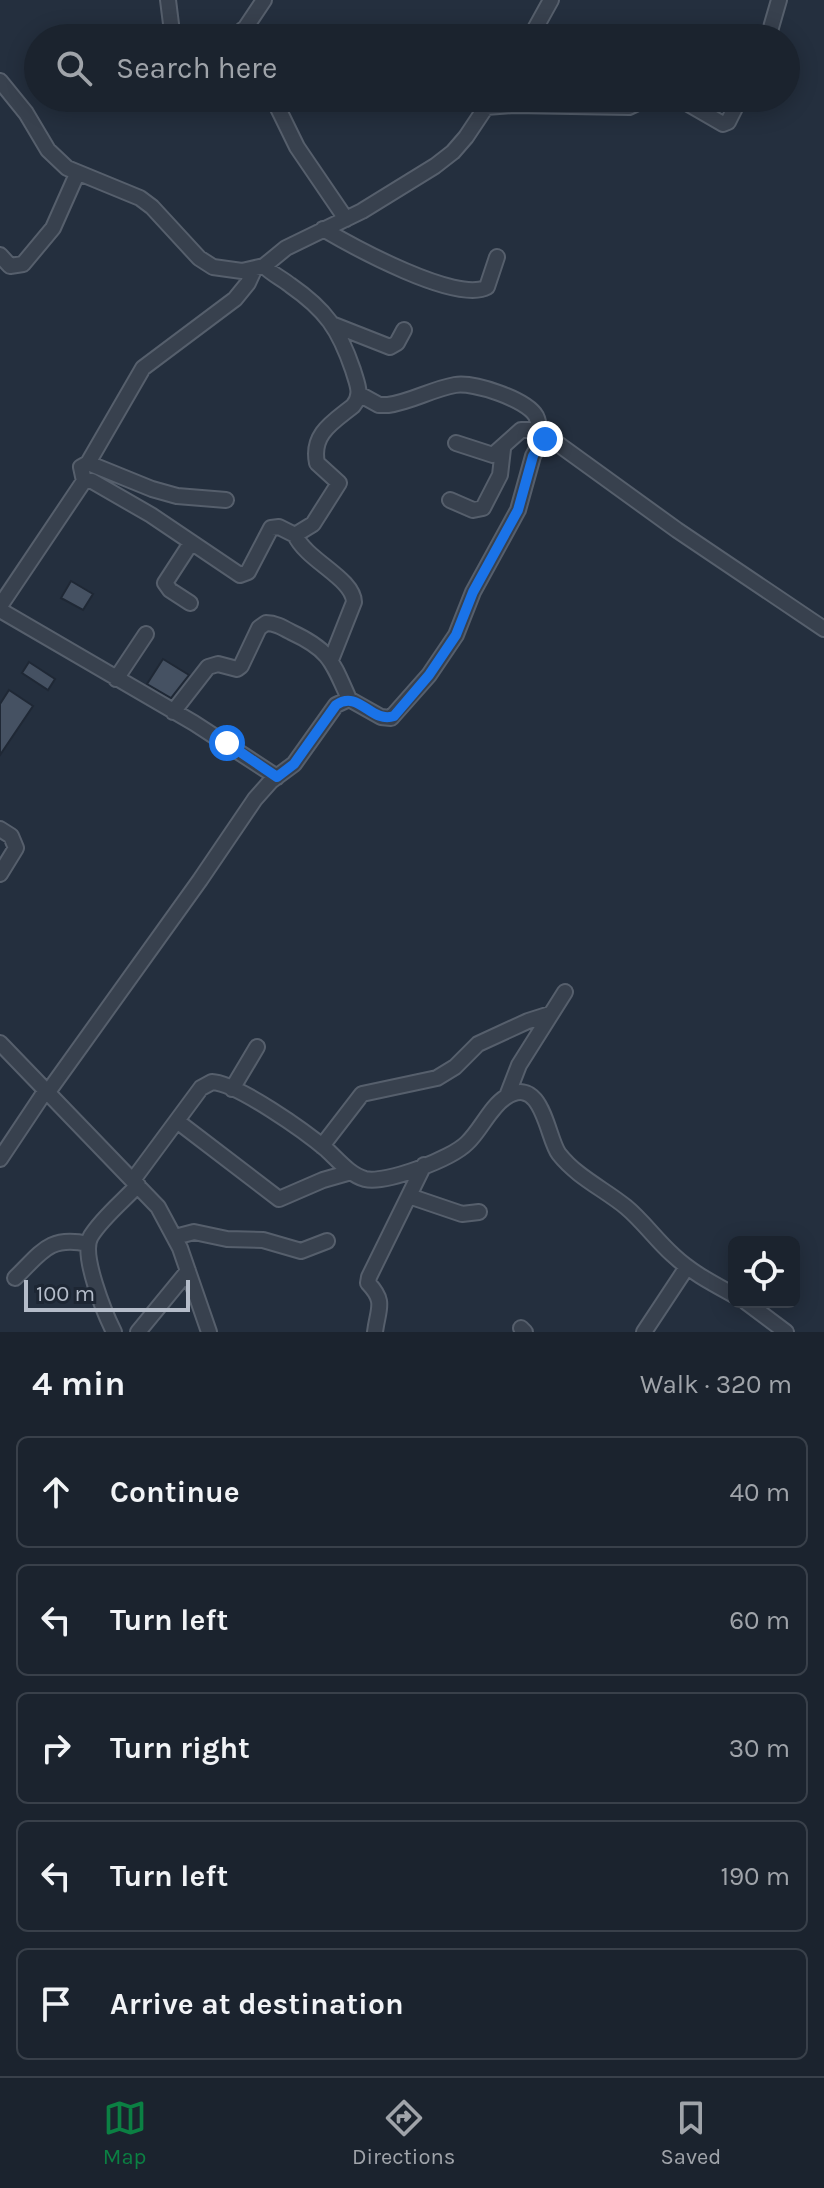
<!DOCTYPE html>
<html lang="en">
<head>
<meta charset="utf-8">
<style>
  body { margin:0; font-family:Karla,sans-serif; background:#282f3a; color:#f1f3f6 }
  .controls { position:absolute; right:24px; bottom:24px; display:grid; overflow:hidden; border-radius:12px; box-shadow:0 4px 20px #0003 }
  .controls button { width:72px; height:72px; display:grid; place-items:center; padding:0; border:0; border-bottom:2px solid #39404a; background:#1b232e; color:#f1f3f6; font:40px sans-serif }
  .scale { position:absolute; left:24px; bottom:20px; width:166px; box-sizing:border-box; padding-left:8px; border:4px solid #b4bcc9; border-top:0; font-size:22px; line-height:28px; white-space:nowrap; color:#b4bcc9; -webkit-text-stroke:6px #1d2633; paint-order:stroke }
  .stop { position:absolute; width:24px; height:24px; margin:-18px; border:6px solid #1a73e8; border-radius:50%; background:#fff }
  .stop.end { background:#1a73e8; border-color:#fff; box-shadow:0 2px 8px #0008 }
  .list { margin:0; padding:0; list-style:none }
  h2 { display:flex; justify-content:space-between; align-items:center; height:104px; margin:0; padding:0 32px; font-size:34px }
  h2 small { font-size:26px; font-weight:400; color:#a0a4aa }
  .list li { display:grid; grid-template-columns:52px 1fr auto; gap:24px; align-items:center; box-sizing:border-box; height:112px; margin:0 16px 16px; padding:0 16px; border:2px solid #39404a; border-radius:12px }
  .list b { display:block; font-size:30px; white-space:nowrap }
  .list em { font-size:26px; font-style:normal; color:#a0a4aa }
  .icon { flex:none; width:44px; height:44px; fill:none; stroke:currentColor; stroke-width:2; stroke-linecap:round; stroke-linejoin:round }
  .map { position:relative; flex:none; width:824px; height:1332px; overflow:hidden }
  .search { position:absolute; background:#1b232e; box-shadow:0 4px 20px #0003; left:24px; right:24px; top:24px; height:88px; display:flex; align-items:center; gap:20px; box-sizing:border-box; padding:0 28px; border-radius:44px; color:#a0a4aa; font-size:30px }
  .sheet { height:744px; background:#1b232e }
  nav { display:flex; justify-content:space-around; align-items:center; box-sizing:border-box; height:112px; border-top:2px solid #39404a; background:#1b232e; font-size:22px; color:#a0a4aa }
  nav a { display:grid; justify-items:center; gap:4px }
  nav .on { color:#0b8043 }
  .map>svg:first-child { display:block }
</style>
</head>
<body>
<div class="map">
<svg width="824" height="1332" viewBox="0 0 824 1332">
  <rect width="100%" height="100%" fill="#242f3e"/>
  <path fill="#455162" stroke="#1f2835" stroke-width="2" d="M71,581L93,594L83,610L61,598Z
    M163,659L189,675L171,698L147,684Z
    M29,662L55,679L48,690L22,673Z
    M9,690L33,706L0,755V704Z"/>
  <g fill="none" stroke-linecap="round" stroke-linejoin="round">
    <g stroke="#565f6c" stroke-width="18">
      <path id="minor" d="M168,0L171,24
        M233,38L246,27L264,0
        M530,38L551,0
        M768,38L779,0
        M0,81L26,113L48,150L67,168L140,198L152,207L199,258L213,267L242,271L264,266L286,248L362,211L435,166L453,152L466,137L492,98
        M273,98L297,147L346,219
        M678,98L723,124L728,122L740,98
        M486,107L514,105L629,107L648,98
        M323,229C352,246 457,304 487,287L497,257
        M0,255L10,266L23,264L53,228L77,174
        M334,325L390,347L397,343L404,330
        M359,394L379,405H388C411,402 432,389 455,385C474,382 526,399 536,416C539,422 539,429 538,435
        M456,443L493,455L521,430H530L544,438
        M88,463L143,368L235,299L248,283L254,270
        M84,481L81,467L88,463L152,489L177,496L226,500
        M450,500L473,510L483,508L500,475L503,449
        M295,535C307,561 353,578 354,602L331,660
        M190,603L170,590L165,583L191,543
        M0,606L84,481H92L151,515L240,575L248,572L271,528L279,527L295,535L313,524L339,483L317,463C311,434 333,422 353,406C363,394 357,384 353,370C339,329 326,310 290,285C281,278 272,274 264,266
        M0,610L194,723L277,777
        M116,679L146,634
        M173,712L208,667L218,664L237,669L241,666L259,628L266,623C275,623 282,627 291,632C330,650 332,661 349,699
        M0,829L11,836L16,848L0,874
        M0,1043L158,1207L180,1248L209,1332
        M232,1089L257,1047
        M48,1092L200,880L255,799L271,781L294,764L336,705L349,699L381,717L391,718L429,675L456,635L473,592L518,510L533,456L542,440L554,441L677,530L824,629
        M507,1096L519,1065L565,992
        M177,1121L279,1199L323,1180L351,1172
        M322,1146L362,1094L437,1078L455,1067L478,1044L528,1021L550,1014
        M0,1159L46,1090
        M133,1180L201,1088L212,1082C237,1083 306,1132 327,1150C338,1160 350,1175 365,1179C386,1184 451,1159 467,1143C481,1130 490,1107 506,1097C543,1074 547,1139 559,1154C577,1177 604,1189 626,1207C643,1221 656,1240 673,1255C691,1272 712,1283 734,1295
        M409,1196L462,1214L479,1212
        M175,1237L194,1232L227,1239L263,1240L301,1251L327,1241
        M15,1278C41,1253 49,1235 88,1244
        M746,1302L786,1332
        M521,1328L525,1332
        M114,1332C105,1314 80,1254 91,1236C102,1218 123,1201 138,1185
        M138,1332L188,1271
        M375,1332C378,1308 386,1302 368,1283L369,1277L424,1165
        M644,1332L687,1267"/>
    </g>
    <use href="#minor" stroke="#38414e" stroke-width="14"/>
  </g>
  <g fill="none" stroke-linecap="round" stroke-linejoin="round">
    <path stroke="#1a73e8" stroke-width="10" d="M227,743L277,777L294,764L336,705C359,689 371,724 394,716L429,675L456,635L473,592L518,510L533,456L540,443L545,439"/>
  </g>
</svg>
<div class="controls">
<button><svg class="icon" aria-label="locate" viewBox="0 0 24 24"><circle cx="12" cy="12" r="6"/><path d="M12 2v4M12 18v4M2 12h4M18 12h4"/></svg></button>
</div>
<div class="scale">100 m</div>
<div class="stop" style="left:227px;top:743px"></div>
<div class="stop end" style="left:545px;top:439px"></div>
<div class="search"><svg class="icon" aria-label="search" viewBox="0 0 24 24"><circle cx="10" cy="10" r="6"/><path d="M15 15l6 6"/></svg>Search here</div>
</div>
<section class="sheet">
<h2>4 min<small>Walk · 320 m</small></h2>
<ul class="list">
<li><svg class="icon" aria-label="ahead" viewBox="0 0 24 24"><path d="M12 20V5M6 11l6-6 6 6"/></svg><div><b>Continue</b></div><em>40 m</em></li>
<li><svg class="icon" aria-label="left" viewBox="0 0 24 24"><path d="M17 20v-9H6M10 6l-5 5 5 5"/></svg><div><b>Turn left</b></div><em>60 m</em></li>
<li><svg class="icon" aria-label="right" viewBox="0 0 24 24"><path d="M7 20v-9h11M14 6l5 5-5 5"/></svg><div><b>Turn right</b></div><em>30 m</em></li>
<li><svg class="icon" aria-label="left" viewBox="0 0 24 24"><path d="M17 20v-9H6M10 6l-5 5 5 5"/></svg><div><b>Turn left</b></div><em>190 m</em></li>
<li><svg class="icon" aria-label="arrive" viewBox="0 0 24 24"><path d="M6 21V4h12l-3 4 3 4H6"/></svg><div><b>Arrive at destination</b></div></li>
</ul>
</section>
<nav>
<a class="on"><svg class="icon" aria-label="map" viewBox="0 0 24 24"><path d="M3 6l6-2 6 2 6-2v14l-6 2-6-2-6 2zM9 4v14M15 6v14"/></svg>Map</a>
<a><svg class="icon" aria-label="directions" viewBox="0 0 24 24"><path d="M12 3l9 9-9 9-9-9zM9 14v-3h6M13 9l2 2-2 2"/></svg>Directions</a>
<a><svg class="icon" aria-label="saved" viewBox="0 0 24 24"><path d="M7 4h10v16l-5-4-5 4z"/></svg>Saved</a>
</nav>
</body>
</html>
